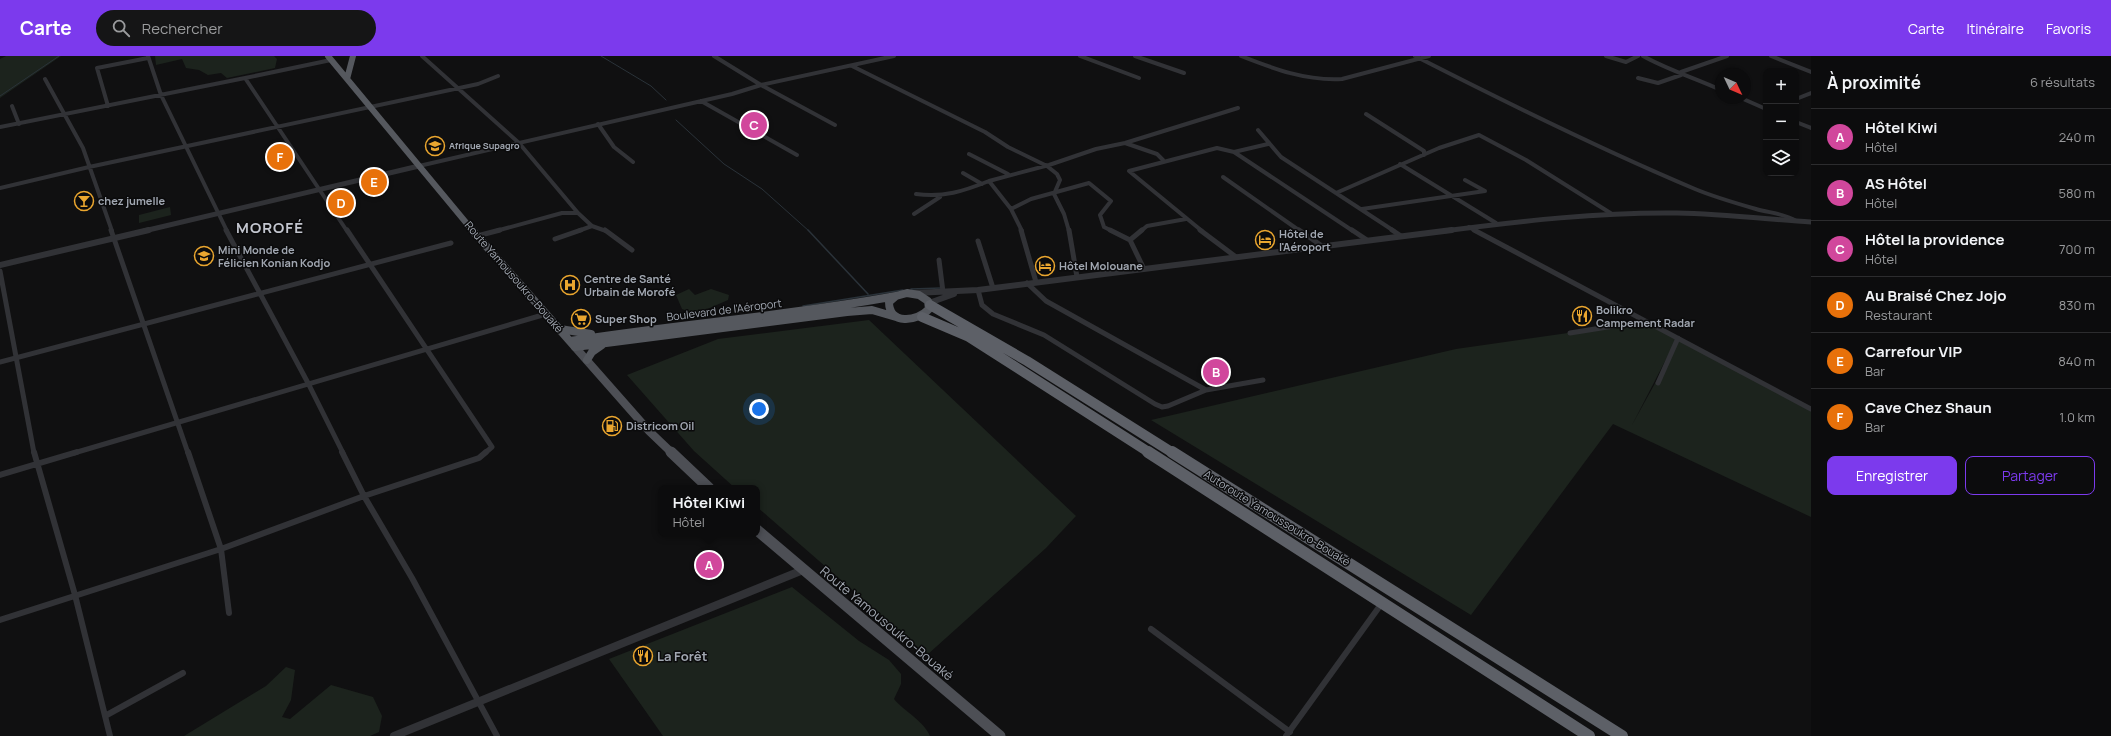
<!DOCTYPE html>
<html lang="fr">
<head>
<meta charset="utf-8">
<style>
  body { margin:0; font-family:Manrope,sans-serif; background:#151516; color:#f1f3f6 }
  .controls { position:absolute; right:12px; top:12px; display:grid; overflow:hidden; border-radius:8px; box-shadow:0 1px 3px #0004 }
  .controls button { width:36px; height:36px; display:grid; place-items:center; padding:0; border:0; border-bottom:1px solid #2c2c2e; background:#0c0c0d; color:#f1f3f6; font:20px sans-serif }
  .compass { position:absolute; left:1715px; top:12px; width:36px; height:36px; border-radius:50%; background:#0c0c0d; box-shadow:0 1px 3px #0004; rotate:134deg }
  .you { position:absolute; left:759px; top:353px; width:14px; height:14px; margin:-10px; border:3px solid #fff; border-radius:50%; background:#1a73e8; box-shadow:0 0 0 6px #1a73e833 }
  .badge { display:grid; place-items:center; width:26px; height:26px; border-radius:50%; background:#7c3aed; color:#fff; font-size:13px; font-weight:700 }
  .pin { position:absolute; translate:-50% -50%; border:2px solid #fff; box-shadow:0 1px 4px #0006 }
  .popup { position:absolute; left:658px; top:429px; width:102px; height:52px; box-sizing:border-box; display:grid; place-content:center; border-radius:8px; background:#0c0c0d; filter:drop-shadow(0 1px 3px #0005); font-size:13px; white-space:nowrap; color:#9a9b9d }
  .popup b { font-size:15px; color:#f1f3f6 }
  .popup::after { content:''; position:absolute; left:50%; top:100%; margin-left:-8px; border:8px solid transparent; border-top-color:#0c0c0d }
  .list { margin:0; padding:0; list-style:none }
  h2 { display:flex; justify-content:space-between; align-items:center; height:52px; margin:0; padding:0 16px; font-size:17px }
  h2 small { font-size:13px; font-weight:400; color:#9a9b9d }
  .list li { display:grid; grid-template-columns:26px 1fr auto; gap:12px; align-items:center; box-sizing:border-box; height:56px; padding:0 16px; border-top:1px solid #2c2c2e }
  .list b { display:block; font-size:15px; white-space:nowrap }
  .list p { margin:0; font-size:13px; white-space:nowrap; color:#9a9b9d }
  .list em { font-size:13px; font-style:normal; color:#9a9b9d }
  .actions { display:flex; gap:8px; padding:12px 16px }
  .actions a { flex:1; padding:9px 0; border:1px solid #7c3aed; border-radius:8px; text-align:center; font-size:14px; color:#7c3aed }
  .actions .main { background:#7c3aed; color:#fff }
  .icon { flex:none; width:22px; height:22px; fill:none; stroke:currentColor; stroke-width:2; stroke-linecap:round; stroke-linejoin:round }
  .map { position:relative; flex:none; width:1811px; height:680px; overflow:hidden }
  header { display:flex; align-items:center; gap:24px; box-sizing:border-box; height:56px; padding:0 20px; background:#7c3aed; color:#fff }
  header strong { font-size:19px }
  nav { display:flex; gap:22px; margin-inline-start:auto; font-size:14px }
  .search { width:280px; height:36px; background:#151516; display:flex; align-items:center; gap:10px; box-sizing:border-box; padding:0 14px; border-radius:22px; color:#9a9b9d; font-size:15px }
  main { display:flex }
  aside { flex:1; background:#0c0c0d }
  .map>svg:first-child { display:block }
</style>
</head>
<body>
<header>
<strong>Carte</strong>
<div class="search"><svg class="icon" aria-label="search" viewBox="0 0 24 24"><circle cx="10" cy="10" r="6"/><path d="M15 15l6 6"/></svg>Rechercher</div>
<nav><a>Carte</a><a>Itinéraire</a><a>Favoris</a></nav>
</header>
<main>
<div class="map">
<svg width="1811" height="680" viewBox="0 0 1811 680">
  <rect width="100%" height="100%" fill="#101011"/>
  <path fill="#1c231d" d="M6,0H61L0,42V3Z
    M155,0H274L277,3L275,12L227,22L221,17L208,19L199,14L186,12L182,3L156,9Z
    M170,151L171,159L139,167V159Z
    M689,233L695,239L711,233L729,239L728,244L696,258L682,253L676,239Z
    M869,264L1076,460L1046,492L927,599L757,451V432H735L694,395L627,319L718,283Z
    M1645,266L1677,282L1632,369L1679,284L1811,353V461L1613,368L1471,559L1151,364L1456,293Z
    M792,531L859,585L889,604L901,618V628L894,643C905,656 924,665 930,680H663L609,603Z
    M286,611L295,614L291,644L282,661L290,663L331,629L373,641L382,660L379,676L370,680H184L266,630Z"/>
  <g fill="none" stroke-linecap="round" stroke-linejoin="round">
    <path stroke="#2a3239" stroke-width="1" d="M601,0L651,30L666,44
      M0,40L59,0
      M676,64L724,108L762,133L809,175"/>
    <path stroke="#2a3239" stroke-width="1.5" d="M808,174L868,238
      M911,233L941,232
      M803,250L903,234"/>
    <path stroke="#313236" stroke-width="4" d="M148,0L161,39L227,175
      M422,0L519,87L578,157L592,170L606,175
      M714,0L761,29L835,69
      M1080,0L1139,22
      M1135,0L1184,17
      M1241,0C1274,13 1306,25 1342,23L1429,0
      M1415,0C1507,47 1600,93 1695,133C1714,141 1735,147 1756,153C1769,157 1784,157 1796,165
      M1606,0L1626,6L1638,0
      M1643,0C1668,14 1695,22 1721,34
      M1771,0L1811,16
      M852,10L985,76L1008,91L1047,110L1057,118L1060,124L1054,138L1064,158L1069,175
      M245,22L331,4
      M1638,22L1658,27L1681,19V16L1727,0
      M45,23L83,92L112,175
      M1741,42L1766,53
      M1796,43L1811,37
      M701,45L797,99
      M12,50L19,68
      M108,50L97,12L148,2
      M1366,58L1424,95V99
      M1796,66L1811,72
      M598,68L614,91L633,106
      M0,71L245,22L347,175
      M1258,74L1281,101L1394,175
      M1125,87L1157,98L1163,104
      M1234,96L1268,88
      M969,98L1008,118
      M1400,108L1496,167
      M419,110L732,38L761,29L894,0
      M963,117L982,128
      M1223,121L1300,175
      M0,132L89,111L478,28L498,20
      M1336,137L1439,92L1479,79L1526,104L1612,158
      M916,138C943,142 964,135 989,125
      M1011,153L989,125L1049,109L1096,93L1125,87L1238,52
      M1362,153L1485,135L1465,124
      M914,158L940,141
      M1469,171L1476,175
      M496,175L562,157H578
      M578,175L592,170
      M1022,175L1011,153L1031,143L1089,127L1111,145L1100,159L1104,171L1112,175
      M1141,175L1147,170L1186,163
      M1202,175L1129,115L1217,92L1234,96L1353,175"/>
    <path stroke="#313236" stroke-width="5" d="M111,174L188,397
      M226,174L308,327L343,397
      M347,174L492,391L485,397
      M605,174L632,194
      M1021,174L1036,226
      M1069,174L1077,221
      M1110,174L1130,184
      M1142,174L1130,184L1144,213
      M1200,174L1236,201
      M1299,174L1322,190
      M1352,174L1367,184
      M1392,174L1401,180
      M1474,174L1811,353
      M477,180L500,174
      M555,183L581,174
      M978,185L993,232
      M939,204L943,236
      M0,215L34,397
      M1027,227L1046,245L1206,334L1263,324
      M978,234L982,249L993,258L1044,279L1155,348L1162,351L1168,350L1206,334
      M1570,277L1645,265
      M0,306L451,187
      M1658,327L1678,282
      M74,397L546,258"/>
    <path stroke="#313236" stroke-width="6" d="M34,396L75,539L110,680
      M188,396L221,493L229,557
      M342,396L364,440L412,522L497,680
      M0,419L77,396
      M0,564L221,493L364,440L479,402L486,396
      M1151,573L1290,676
      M105,660L183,617
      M1286,680L1382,547"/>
    <path stroke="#313236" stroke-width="5" d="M144,175L419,110
      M1444,175C1522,165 1599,156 1677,157C1722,158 1767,163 1811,166"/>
    <path stroke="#313236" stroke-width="6" d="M0,209L149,174
      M914,237L978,234L1452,174
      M929,247L954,238"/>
    <path stroke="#313236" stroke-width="8" d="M394,680L803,514"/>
    <path stroke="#4d4f55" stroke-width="8" d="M575,291L649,375L672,397"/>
    <path stroke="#4d4f55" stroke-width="11" d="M671,396L709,432
      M757,474L1000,680"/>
    <path stroke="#55585e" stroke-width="6" d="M328,0L473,175
      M347,23L353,0"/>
    <path stroke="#55585e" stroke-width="8" d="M472,174L575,291L847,256L872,254L896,261
      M907,237L919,239L928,245L929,253C917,266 889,269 889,246L896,240Z
      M560,273L591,278
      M570,285C678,268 788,260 896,240
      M587,304L592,296L602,289"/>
    <path stroke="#5d6067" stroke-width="10" d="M930,249L1027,305L1173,397
      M922,261L969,281L1150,397"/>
    <path stroke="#5d6067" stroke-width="12" d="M1148,396L1589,680
      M1172,396L1622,680"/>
  </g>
  <defs>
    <g id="school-ring" transform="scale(1)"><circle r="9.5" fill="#0b0b0c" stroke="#eaa62f" stroke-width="1.5"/><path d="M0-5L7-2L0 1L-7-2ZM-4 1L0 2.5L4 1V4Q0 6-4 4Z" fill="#eaa62f"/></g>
    <g id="bar-ring" transform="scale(1)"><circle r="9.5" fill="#0b0b0c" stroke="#eaa62f" stroke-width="1.5"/><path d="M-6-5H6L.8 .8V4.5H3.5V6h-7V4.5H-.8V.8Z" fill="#eaa62f"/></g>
    <g id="hotel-ring" transform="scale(1)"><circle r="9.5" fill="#0b0b0c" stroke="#eaa62f" stroke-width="1.5"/><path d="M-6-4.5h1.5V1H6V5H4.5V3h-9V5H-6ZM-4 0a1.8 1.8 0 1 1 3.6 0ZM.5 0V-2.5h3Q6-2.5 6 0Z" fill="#eaa62f"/></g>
    <g id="hospital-ring" transform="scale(1)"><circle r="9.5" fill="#0b0b0c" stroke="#eaa62f" stroke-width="1.5"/><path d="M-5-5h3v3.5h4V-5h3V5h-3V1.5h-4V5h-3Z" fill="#eaa62f"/></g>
    <g id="restaurant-ring" transform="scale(1)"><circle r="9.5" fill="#0b0b0c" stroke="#eaa62f" stroke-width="1.5"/><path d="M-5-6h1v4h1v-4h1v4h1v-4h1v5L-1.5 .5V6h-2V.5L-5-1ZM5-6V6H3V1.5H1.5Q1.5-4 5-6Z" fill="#eaa62f"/></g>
    <g id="supermarket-ring" transform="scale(1)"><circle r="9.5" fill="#0b0b0c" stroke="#eaa62f" stroke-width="1.5"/><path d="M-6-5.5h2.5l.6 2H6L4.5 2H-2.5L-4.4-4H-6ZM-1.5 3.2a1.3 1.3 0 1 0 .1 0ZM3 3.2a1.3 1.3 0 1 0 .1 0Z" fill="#eaa62f"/></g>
    <g id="fuel-ring" transform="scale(1)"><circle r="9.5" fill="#0b0b0c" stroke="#eaa62f" stroke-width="1.5"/><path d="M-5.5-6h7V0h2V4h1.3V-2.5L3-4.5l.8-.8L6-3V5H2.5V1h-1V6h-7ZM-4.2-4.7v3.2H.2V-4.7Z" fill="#eaa62f"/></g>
  </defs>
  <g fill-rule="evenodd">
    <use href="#school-ring" x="435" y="90"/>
    <use href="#bar-ring" x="84" y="145"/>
    <use href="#hotel-ring" x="1265" y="184"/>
    <use href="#school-ring" x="204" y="200"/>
    <use href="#hotel-ring" x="1045" y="210"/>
    <use href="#hospital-ring" x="570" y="229"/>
    <use href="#restaurant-ring" x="1582" y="260"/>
    <use href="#supermarket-ring" x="581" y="263"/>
    <use href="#fuel-ring" x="612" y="370"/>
    <use href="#restaurant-ring" x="643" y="600"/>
  </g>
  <g text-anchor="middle" stroke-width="3" stroke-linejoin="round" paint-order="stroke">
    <g font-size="9" font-weight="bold" fill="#a1a7b1" stroke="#0b0b0c" text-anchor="start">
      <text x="449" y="93">Afrique Supagro</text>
    </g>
    <g font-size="11" font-weight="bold" fill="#a1a7b1" stroke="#0b0b0c" text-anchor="start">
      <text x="98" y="149">chez jumelle</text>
      <text x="1279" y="182">Hôtel de<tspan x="1279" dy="13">l'Aéroport</tspan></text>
      <text x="218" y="198">Mini Monde de<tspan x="218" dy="13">Félicien Konian Kodjo</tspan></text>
      <text x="1059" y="214">Hôtel Molouane</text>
      <text x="584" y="227">Centre de Santé<tspan x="584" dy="13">Urbain de Morofé</tspan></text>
      <text x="1596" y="258">Bolikro<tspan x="1596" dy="13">Campement Radar</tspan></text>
      <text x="595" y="267">Super Shop</text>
      <text x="626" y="374">Districom Oil</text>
    </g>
    <g font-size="11" fill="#a1a7b1" stroke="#0b0b0c">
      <text transform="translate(514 221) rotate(49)" y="4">Route Yamousoukro-Bouaké</text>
      <text transform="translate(724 254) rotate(-7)" y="4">Boulevard de l'Aéroport</text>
      <text transform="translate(1277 462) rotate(32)" y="4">Autoroute Yamoussoukro-Bouaké</text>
    </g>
    <g font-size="13" fill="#a1a7b1" stroke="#0b0b0c">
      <text transform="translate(887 567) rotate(40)" y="5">Route Yamousoukro-Bouaké</text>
    </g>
    <g font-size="13" font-weight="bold" fill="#a1a7b1" stroke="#0b0b0c" text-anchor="start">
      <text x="657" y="605">La Forêt</text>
    </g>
    <g font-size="15" font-weight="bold" letter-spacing="1" fill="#c2c5ce" stroke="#0b0b0c">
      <text x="270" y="177">MOROFÉ</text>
    </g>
  </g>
</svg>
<div class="controls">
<button>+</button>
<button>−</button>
<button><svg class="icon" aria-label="layers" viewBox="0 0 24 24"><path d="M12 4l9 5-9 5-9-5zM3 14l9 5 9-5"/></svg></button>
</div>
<svg class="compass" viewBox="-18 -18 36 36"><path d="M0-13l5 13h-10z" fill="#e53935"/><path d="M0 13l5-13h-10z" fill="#9a9b9d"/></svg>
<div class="you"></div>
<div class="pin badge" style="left:709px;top:509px;background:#d1479c">A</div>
<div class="popup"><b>Hôtel Kiwi</b>Hôtel</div>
<div class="pin badge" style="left:1216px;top:316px;background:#d1479c">B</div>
<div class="pin badge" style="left:754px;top:69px;background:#d1479c">C</div>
<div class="pin badge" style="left:341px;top:147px;background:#e8710a">D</div>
<div class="pin badge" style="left:374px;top:126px;background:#e8710a">E</div>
<div class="pin badge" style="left:280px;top:101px;background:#e8710a">F</div>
</div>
<aside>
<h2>À proximité<small>6 résultats</small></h2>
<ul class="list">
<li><span class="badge" style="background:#d1479c">A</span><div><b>Hôtel Kiwi</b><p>Hôtel</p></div><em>240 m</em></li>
<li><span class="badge" style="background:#d1479c">B</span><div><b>AS Hôtel</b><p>Hôtel</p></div><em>580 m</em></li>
<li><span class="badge" style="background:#d1479c">C</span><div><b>Hôtel la providence</b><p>Hôtel</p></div><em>700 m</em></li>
<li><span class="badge" style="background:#e8710a">D</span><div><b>Au Braisé Chez Jojo</b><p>Restaurant</p></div><em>830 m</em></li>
<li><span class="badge" style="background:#e8710a">E</span><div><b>Carrefour VIP</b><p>Bar</p></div><em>840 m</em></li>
<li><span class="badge" style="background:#e8710a">F</span><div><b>Cave Chez Shaun</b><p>Bar</p></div><em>1.0 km</em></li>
</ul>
<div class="actions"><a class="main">Enregistrer</a><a>Partager</a></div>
</aside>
</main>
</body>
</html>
